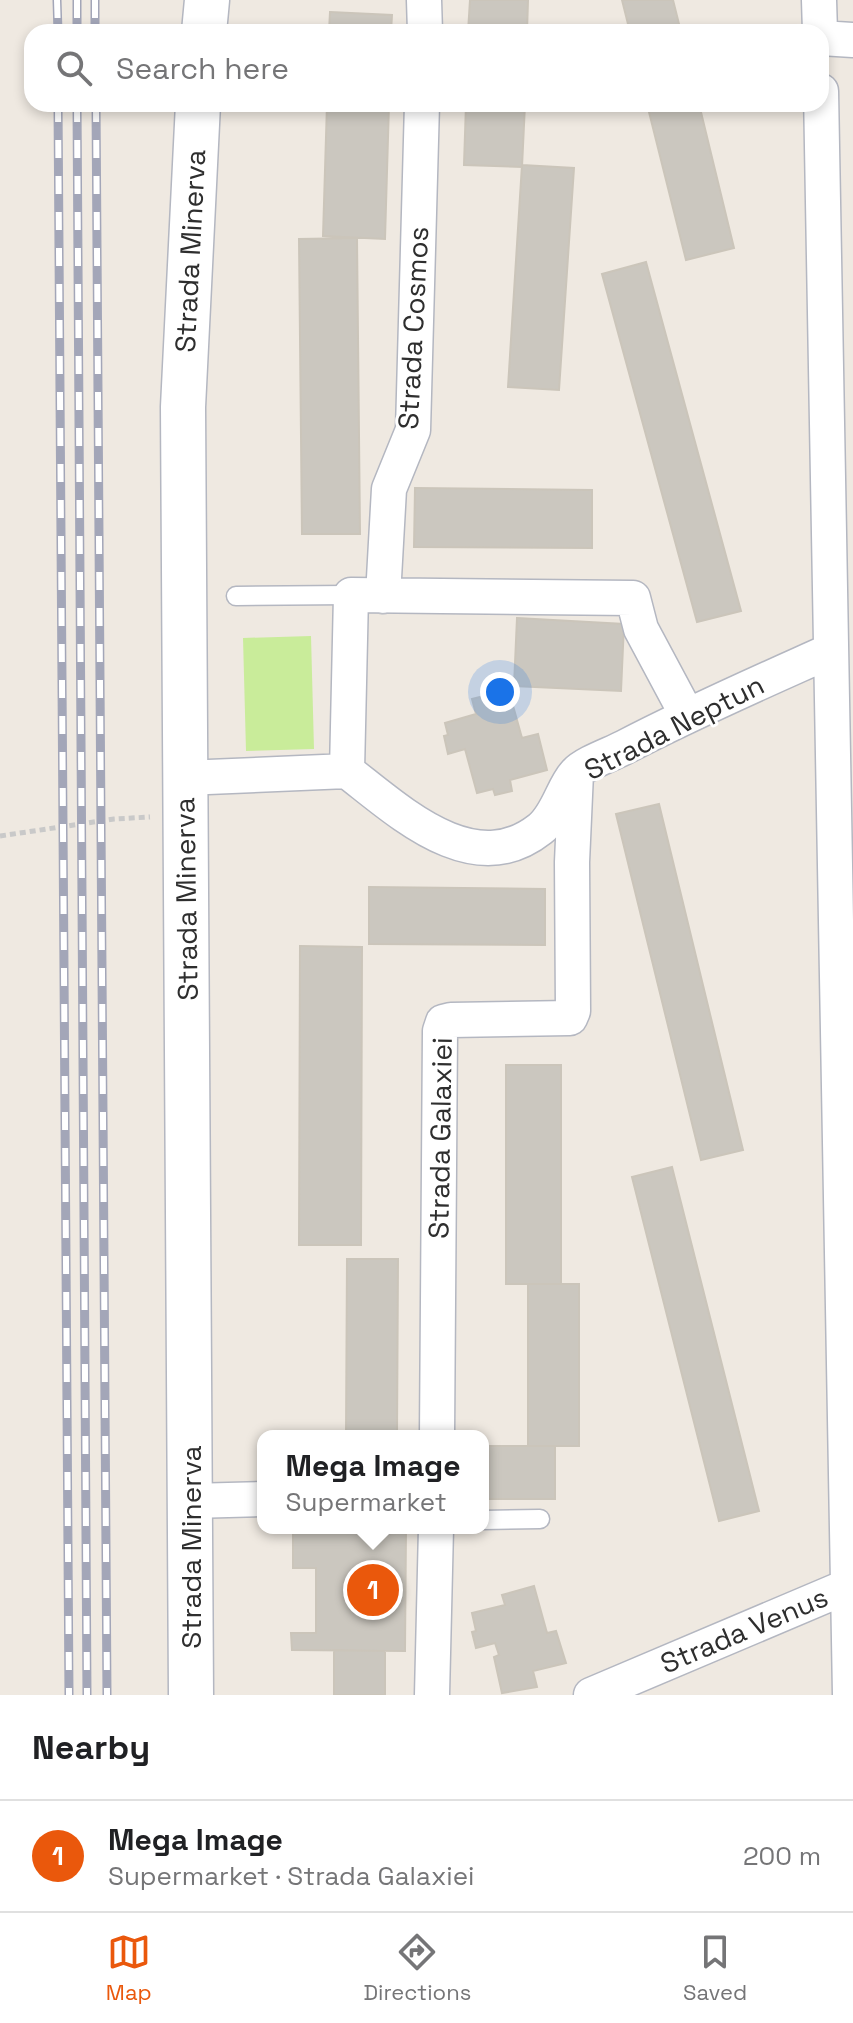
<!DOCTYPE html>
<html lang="en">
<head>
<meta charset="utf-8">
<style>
  body { margin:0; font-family:"Space Grotesk",sans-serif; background:#f6f6f6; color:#202124 }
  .you { position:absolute; left:500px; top:692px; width:28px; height:28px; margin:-20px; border:6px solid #fff; border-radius:50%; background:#1a73e8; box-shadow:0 0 0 12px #1a73e833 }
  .badge { display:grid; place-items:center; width:52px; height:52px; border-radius:50%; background:#ea580c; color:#fff; font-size:26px; font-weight:700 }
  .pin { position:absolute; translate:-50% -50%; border:4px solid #fff; box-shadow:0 2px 8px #0006 }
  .popup { position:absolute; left:257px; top:1430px; width:232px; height:104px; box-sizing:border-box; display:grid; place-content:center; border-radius:16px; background:#fff; filter:drop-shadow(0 2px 6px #0005); font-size:26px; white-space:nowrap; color:#757577 }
  .popup b { font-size:30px; color:#202124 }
  .popup::after { content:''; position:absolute; left:50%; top:100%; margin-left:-16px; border:16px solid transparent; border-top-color:#fff }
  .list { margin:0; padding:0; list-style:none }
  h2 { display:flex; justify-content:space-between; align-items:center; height:104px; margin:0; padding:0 32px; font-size:34px }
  h2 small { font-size:26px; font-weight:400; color:#757577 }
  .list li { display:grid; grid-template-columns:52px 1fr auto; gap:24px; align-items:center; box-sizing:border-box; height:112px; padding:0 32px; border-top:2px solid #e0e0e0 }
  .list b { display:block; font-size:30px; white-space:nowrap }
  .list p { margin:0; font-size:26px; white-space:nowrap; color:#757577 }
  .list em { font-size:26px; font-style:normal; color:#757577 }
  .icon { flex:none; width:44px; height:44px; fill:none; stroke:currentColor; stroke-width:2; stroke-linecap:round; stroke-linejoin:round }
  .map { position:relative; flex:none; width:853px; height:1695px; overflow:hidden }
  .search { position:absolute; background:#fff; box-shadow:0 4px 12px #0003; left:24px; right:24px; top:24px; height:88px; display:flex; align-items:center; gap:20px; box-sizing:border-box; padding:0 28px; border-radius:24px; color:#757577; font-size:30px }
  .sheet { height:216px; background:#fff }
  nav { display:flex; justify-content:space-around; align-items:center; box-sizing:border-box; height:112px; border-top:2px solid #e0e0e0; background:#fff; font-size:22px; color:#757577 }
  nav a { display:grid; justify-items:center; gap:4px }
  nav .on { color:#ea580c }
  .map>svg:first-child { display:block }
</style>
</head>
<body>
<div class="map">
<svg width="853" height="1695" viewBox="0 0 853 1695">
  <rect width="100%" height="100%" fill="#efe9e1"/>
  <path fill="#c9ec9a" d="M311,636L314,749L246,751L243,638Z"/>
  <path fill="#cbc7bf" stroke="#cbc5ba" stroke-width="2" d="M470,0H528L527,32H468Z
    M622,0H673L681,32H630Z
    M330,12L392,15L391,32H329Z
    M327,104H389L385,239L323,236Z
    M466,104H525L522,167L464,165Z
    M647,104H699L734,248L686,260Z
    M522,165L574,168L559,390L508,387Z
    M357,238L360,534H302L299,239Z
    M646,262L741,611L697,622L602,274Z
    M415,488L592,490V548L414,547Z
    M517,618L624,624L621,691L514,686Z
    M492,694L493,699L510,695L522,738L538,734L547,770L510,780L512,791L495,795L493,789L477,793L465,749L448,754L444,736L448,735L445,723L476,714L472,699Z
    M659,804L743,1150L701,1160L616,814Z
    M369,887L545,889V945L369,944Z
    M300,946L362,947L361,1245H299Z
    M506,1065H561V1284H506Z
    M672,1167L759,1511L719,1521L632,1177Z
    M347,1259H398L397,1436H346Z
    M528,1284H579V1446H528Z
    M483,1446H555V1499H483Z
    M317,1528H406L405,1651L292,1650L291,1633H316V1568H293V1532L317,1533Z
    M534,1586L547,1633L556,1631L566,1663L533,1671L537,1687L502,1693L494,1657L499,1655L495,1643L476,1648L472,1632L476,1631L472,1613L505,1605L502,1595Z
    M334,1650L385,1651V1695H334Z"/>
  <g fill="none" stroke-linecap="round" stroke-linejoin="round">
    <g stroke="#b4b7c1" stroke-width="21">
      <path id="service" d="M236,596L351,595
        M483,1520L540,1519"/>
    </g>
    <g stroke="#b4b7c1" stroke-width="37">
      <path id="minor" d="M424,0L425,32
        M819,0L820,32
        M821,38L853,40
        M821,91L850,1695
        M383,596L389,489L413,430L422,104
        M347,771L351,595L633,598L641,629L687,715
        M184,778L347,771C399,811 473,882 540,829C558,815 563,786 576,773C585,763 612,754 625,747C692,712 761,682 830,651
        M437,1436L440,1031L443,1022L451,1020L570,1018L573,1011L572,862L576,773
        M191,1501L263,1499
        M432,1695L436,1528
        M591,1695L853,1584"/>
    </g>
    <g stroke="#b4b7c1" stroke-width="47">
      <path id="tertiary" d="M204,32L207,0
        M191,1695L183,407L198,104"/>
    </g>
    <path stroke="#c9c9c9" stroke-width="5" stroke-dasharray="6 4" stroke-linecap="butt" d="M0,836L114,819L150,817"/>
    <use href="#service" stroke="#fff" stroke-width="18"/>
    <use href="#minor" stroke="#fff" stroke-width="34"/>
    <use href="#tertiary" stroke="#fff" stroke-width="44"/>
    <g stroke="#a3a6b8" stroke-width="9">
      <path id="rail" d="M57,0L58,32
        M77,0V32
        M95,0V32
        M58,104L69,1695
        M77,104L87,1695
        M96,104L107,1695"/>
    </g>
    <use href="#rail" stroke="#fff" stroke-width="6" stroke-dasharray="18" stroke-linecap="butt"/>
  </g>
  <g text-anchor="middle" stroke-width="6" stroke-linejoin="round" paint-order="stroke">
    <g font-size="28" fill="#2e2e2e" stroke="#fff">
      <text transform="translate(190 251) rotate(-87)" y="10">Strada Minerva</text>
      <text transform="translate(413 328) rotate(-87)" y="10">Strada Cosmos</text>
      <text transform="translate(674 727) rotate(-27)" y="10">Strada Neptun</text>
      <text transform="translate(186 899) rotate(-91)" y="10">Strada Minerva</text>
      <text transform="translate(440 1138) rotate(-89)" y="10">Strada Galaxiei</text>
      <text transform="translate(191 1547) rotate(-90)" y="10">Strada Minerva</text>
      <text transform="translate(744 1630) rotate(-23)" y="10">Strada Venus</text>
    </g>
  </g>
</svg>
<div class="you"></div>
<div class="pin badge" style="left:373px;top:1590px">1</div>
<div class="popup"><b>Mega Image</b>Supermarket</div>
<div class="search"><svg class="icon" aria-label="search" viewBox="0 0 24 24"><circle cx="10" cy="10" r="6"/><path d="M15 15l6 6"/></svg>Search here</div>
</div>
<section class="sheet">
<h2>Nearby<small></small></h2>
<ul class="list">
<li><span class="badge">1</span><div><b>Mega Image</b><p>Supermarket · Strada Galaxiei</p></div><em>200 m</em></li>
</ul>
</section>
<nav>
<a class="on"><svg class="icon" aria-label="map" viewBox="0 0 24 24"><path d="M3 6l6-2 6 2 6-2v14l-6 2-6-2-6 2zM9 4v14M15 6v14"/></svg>Map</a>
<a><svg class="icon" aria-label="directions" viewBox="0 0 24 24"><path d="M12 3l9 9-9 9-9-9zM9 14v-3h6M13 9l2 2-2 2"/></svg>Directions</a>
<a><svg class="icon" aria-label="saved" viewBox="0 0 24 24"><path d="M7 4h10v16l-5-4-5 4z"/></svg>Saved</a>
</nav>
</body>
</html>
